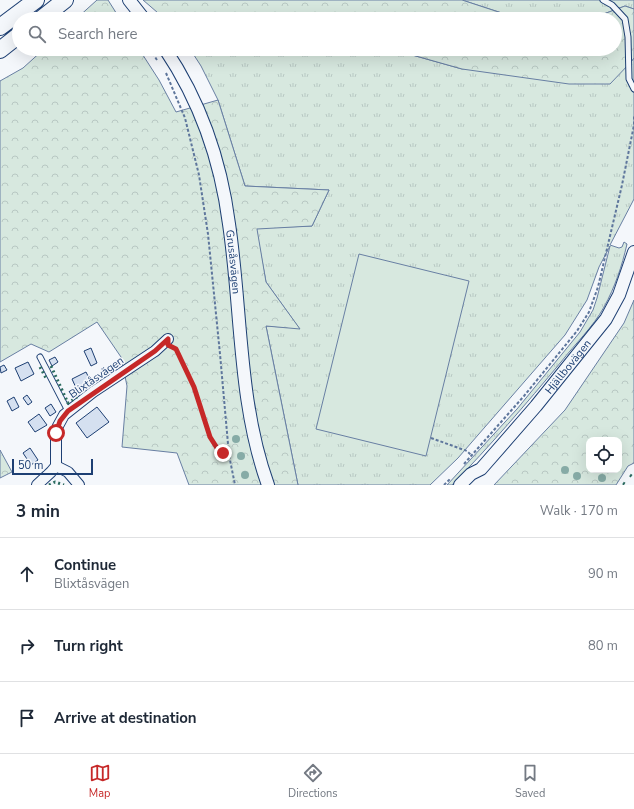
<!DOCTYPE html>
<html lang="en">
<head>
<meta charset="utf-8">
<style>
  body { margin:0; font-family:"Nunito Sans",sans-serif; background:#f6f6f7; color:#1f2937 }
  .controls { position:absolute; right:12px; bottom:12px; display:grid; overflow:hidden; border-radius:8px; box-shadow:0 4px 16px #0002 }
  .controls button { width:36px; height:36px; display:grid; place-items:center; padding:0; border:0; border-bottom:1px solid #e0e1e3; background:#fff; color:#1f2937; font:20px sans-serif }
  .scale { position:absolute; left:12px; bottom:10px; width:81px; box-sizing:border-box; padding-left:4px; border:2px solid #1d3f73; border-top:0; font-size:11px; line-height:14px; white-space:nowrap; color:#1d3f73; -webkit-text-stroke:3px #f4f7fb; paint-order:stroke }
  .stop { position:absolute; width:12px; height:12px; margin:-9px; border:3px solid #c62828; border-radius:50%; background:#fff }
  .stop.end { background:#c62828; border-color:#fff; box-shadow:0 1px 4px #0008 }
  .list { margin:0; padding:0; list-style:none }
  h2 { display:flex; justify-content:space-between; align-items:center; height:52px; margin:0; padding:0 16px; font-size:17px }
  h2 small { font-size:13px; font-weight:400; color:#747a83 }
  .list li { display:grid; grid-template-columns:26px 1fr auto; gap:12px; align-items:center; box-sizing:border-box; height:72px; padding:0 16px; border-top:1px solid #e0e1e3 }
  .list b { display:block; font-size:15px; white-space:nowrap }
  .list p { margin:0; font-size:13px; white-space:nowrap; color:#747a83 }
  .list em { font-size:13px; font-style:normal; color:#747a83 }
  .icon { flex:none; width:22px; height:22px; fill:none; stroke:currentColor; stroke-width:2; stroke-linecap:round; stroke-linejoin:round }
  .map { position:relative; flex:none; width:634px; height:485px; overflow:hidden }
  .search { position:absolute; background:#fff; box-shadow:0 4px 16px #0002; left:12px; right:12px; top:12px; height:44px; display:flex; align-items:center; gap:10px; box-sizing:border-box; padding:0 14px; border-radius:22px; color:#747a83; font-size:15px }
  .sheet { height:268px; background:#fff }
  nav { display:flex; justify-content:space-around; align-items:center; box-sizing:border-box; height:56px; border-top:1px solid #e0e1e3; background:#fff; font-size:11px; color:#747a83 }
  nav a { display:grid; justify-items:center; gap:2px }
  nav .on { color:#c62828 }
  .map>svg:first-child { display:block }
</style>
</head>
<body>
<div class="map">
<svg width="634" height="485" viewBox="0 0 634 485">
  <defs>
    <pattern id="grass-tufts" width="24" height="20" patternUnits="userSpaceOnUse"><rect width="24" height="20" fill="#d7e8df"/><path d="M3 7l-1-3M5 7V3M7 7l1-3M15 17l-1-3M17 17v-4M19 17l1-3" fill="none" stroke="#b8c8c3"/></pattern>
    <pattern id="forest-crowns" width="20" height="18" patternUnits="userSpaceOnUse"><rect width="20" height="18" fill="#d7e8df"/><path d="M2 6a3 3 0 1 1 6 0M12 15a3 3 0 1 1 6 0" fill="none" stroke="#b8c8c3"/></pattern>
  </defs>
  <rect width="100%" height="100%" fill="#f4f7fb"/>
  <path fill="url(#grass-tufts)" stroke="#687fa3" d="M462,0H634V9L625,6L601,15L595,19H520Z
    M190,49H391L462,69L630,63L634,58V199L610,245L619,248L622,247L624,242L627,244C622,266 615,287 604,307C593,327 575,344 561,362C526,404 490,446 452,485H447L517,409L580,332L593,310L597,298L610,246L599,267L587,300L565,335L458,458L430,485H298L266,326L299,328L266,282L256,228L312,226L329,190L245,186L218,100L201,66Z"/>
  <path fill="url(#forest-crowns)" stroke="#687fa3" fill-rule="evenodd" d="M97,0H108L120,19H76Z
    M143,0H462L520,19H260L246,17L240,19H165Z
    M625,6L634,9V58L630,63L610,84H569L462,69L391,49H615V19H595L601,15Z
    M44,49H139L159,80L176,112L218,100L245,186L329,190L312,226L257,229L266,282L300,329L266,326L298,485H189L177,453L122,447L127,386L121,357L97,322L49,352L31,344L0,362V81L23,68Z
    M634,300V463L628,466L616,485H494L565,410L624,323ZM589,440H619V470H589Z
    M0,450L12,472L0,478Z"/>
  <path fill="#d7e8df" stroke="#687fa3" d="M359,254L469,281L426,456L316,429Z"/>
  <path fill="#d5e0f0" stroke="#1d3f73" d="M91,348L97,363L91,366L84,351Z
    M55,357L58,362L52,366L49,360Z
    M28,362L34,374L21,381L15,368Z
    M4,365L7,370L1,373L0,367Z
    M110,369L113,374L108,378L104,373Z
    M86,372L91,382L77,390L72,379Z
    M27,395L32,402L28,405L23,398Z
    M14,397L19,407L12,411L7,401Z
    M51,404L56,412L50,416L45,408Z
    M97,407L109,422L87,438L76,423Z
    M39,414L47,425L35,432L28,422Z
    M30,448L38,460L31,465L23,453Z"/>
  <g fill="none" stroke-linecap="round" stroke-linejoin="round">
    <g stroke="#1d3f73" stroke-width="7">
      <path id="service" d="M603,0L612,5L625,19L628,37L629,79L634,89
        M40,357L68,411"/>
    </g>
    <g stroke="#1d3f73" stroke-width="12">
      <path id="minor" d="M56,466L68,472L79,485
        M37,485L51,472L56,466V433L58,426L64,415L93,392L155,351L168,339"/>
    </g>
    <g stroke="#1d3f73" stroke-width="14">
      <g id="tertiary">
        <path d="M129,0L144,19"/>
        <path id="s1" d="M165,49C200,101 221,162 229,224C242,311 238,402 268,485"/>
        <path id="s2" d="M460,485L471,474L481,469L536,406L606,319L619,295L634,252"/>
      </g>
    </g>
    <g stroke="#1d3f73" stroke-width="18">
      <path id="trunk" d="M41,19L65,0
        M0,27L36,0
        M0,50L19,35"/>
    </g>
    <path stroke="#5e769c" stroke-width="2" stroke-dasharray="3 2" stroke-linecap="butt" d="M150,49L157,60
      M166,73L185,118L199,175L208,234L220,354L229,455L235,485
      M173,348L176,349C182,362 190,375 195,389C202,408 206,448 229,455
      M431,438L467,451L472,456
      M464,464L524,396L577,331L589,312L598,287L622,185L634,125V115
      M444,485L450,479"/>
    <use href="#service" stroke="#f4f7fb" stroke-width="5"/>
    <use href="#minor" stroke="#f4f7fb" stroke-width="10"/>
    <use href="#tertiary" stroke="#f4f7fb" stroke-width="12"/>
    <use href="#trunk" stroke="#f4f7fb" stroke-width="16"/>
    <path stroke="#2c6c60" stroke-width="3" stroke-dasharray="2 3" stroke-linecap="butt" d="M51,366L68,403L77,397
      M40,367L47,380
      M630,475L634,478
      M623,483L626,485
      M49,485L55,482L64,485"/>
  </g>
  <g fill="#86aba6">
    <circle cx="236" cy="439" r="4"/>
    <circle cx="241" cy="456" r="4"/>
    <circle cx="565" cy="470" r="4"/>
    <circle cx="245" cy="475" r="4"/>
    <circle cx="577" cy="476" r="4"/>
    <circle cx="602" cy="478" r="4"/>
  </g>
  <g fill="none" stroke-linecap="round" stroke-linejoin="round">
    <path stroke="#c62828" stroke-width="5" d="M56,433L60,421L68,411L155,351L168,339V345L176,349L194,387L210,437L217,448L223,453"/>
  </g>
  <g text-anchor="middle" stroke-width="3" stroke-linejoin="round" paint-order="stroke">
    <g font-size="11" fill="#1d3f73" stroke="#f4f7fb">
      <text dy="4" stroke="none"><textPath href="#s1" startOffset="226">Grusåsvägen</textPath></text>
      <text dy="4" stroke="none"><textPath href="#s2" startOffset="161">Hjällbovägen</textPath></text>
      <text transform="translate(96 377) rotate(-35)" y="4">Blixtåsvägen</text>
    </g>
  </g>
</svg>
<div class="controls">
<button><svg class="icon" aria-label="locate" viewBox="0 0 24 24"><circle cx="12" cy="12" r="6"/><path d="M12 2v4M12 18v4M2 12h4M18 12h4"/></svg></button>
</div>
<div class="scale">50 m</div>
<div class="stop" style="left:56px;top:433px"></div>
<div class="stop end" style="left:223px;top:453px"></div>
<div class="search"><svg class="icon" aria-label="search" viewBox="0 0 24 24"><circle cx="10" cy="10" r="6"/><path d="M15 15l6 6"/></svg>Search here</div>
</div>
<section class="sheet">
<h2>3 min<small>Walk · 170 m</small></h2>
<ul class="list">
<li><svg class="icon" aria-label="ahead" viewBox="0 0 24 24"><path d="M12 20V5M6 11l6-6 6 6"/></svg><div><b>Continue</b><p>Blixtåsvägen</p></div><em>90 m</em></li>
<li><svg class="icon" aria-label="right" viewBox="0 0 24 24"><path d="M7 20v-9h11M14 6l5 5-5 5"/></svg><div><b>Turn right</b></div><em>80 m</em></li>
<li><svg class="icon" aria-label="arrive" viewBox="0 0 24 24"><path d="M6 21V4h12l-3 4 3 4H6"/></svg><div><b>Arrive at destination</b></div></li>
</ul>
</section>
<nav>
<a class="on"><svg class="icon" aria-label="map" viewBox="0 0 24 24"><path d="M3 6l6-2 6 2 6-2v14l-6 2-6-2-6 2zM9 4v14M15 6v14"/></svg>Map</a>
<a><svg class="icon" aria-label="directions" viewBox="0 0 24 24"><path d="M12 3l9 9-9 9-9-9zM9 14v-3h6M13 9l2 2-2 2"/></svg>Directions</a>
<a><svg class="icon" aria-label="saved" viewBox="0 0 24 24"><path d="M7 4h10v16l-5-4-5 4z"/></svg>Saved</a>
</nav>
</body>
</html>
